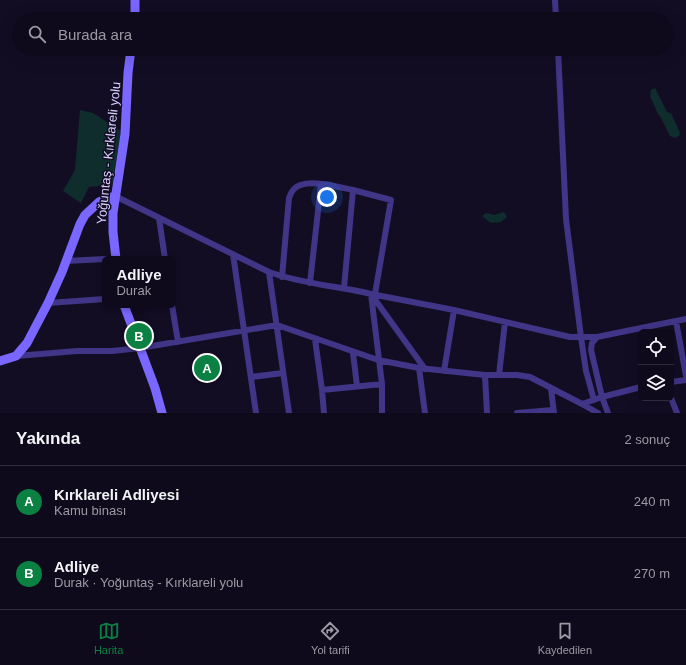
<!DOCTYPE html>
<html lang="tr">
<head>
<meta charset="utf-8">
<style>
  body { margin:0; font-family:Arial,sans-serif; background:#171324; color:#f1f3f6 }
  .controls { position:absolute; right:12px; bottom:12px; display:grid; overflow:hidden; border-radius:6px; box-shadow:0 4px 16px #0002 }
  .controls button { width:36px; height:36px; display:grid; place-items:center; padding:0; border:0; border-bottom:1px solid #2e2b3a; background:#0e0a1b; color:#f1f3f6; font:20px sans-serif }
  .you { position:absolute; left:327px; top:197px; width:14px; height:14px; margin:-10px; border:3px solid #fff; border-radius:50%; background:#1a73e8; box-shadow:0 0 0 6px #1a73e833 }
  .badge { display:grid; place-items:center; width:26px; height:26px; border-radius:50%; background:#0b8043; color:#fff; font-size:13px; font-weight:700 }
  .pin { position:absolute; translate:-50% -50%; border:2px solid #fff; box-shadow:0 1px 4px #0006 }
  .popup { position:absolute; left:102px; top:256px; width:74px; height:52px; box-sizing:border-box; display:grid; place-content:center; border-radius:6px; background:#0e0a1b; filter:drop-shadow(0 1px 3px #0005); font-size:13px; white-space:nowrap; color:#9b9aa3 }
  .popup b { font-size:15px; color:#f1f3f6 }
  .popup::after { content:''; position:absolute; left:50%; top:100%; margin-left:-8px; border:8px solid transparent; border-top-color:#0e0a1b }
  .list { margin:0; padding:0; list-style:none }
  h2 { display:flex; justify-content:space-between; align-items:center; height:52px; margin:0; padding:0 16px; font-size:17px }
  h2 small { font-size:13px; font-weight:400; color:#9b9aa3 }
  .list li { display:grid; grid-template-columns:26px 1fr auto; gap:12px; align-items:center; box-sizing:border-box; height:72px; padding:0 16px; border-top:1px solid #2e2b3a }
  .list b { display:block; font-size:15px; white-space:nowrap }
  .list p { margin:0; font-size:13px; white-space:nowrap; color:#9b9aa3 }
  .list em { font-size:13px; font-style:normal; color:#9b9aa3 }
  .icon { flex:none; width:22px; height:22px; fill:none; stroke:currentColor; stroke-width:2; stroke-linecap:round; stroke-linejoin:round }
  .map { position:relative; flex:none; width:686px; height:413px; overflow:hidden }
  .search { position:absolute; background:#0e0a1b; box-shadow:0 4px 16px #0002; left:12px; right:12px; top:12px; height:44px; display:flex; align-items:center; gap:10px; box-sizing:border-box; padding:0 14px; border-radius:22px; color:#9b9aa3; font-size:15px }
  .sheet { height:196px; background:#0e0a1b }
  nav { display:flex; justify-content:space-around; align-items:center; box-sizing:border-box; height:56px; border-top:1px solid #2e2b3a; background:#0e0a1b; font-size:11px; color:#9b9aa3 }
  nav a { display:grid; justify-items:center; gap:2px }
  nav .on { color:#0b8043 }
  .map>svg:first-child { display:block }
</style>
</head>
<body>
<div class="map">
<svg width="686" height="413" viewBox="0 0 686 413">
  <rect width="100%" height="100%" fill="#130d24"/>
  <path fill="#102d2e" d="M655,88L667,112L671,113L680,133L679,136L675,138L670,136L660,116L658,114L650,96L651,90Z
    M80,110L93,113L121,131L112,185L89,187L81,203L63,191L75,170Z
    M504,212L507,217L501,222L491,223L482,216L486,213L494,215Z"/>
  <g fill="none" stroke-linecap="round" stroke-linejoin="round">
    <path stroke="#403586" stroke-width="6" d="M555,0L556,19
      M558,49L566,219L581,337L586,371L594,400
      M353,190L391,200L375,294
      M115,196L269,272C302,284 338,286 371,294L425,369
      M159,218L165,259
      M233,254L256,413
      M66,261L105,259
      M269,272L289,413
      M282,277L289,198C290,195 292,191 294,189C305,177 338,187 353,190L344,288
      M310,283L321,184
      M48,303L105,299
      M172,305L178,342
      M454,310L570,337H597
      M676,321L686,376
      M642,332L641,328L686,319
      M315,339L322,390
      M353,353L357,386
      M16,356L77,351H112L140,348L277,325L378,360L419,368L485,375H517L530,377L582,404L602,397L641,387
      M419,368L425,413
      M485,375L487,413
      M499,375L505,322
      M251,377L283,373
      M671,382L686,380
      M551,389L554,413
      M671,398L677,413
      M582,404L598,413
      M324,413L322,390L382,384
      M382,413V384L371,294L454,310L444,371
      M517,413L553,410
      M608,413L602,397L591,350L592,343L597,337L641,328"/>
    <path stroke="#7967ff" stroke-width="9" d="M135,19V0
      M116,259L113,232V213L125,134L128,73L131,49
      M124,305L155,388L162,413
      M0,361L16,356L27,343L48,303L62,272L80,224L85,215L99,202L105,199L115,196"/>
  </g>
  <g text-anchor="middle" stroke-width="3" stroke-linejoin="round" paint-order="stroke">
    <g font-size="13" fill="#dad0ff" stroke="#130d24">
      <text transform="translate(108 153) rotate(-84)" y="5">Yoğuntaş - Kırklareli yolu</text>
    </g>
  </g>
</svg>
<div class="controls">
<button><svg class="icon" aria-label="locate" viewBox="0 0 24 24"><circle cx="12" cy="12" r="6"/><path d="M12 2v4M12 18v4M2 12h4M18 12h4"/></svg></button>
<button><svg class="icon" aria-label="layers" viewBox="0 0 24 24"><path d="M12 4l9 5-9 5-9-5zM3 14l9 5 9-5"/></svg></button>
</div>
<div class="you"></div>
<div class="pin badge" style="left:207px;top:368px">A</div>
<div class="pin badge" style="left:139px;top:336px">B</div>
<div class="popup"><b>Adliye</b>Durak</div>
<div class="search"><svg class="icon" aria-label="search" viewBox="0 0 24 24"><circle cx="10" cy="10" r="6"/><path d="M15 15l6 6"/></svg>Burada ara</div>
</div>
<section class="sheet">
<h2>Yakında<small>2 sonuç</small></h2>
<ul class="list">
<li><span class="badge">A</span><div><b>Kırklareli Adliyesi</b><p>Kamu binası</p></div><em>240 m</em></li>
<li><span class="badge">B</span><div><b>Adliye</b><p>Durak · Yoğuntaş - Kırklareli yolu</p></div><em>270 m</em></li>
</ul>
</section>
<nav>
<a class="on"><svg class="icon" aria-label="map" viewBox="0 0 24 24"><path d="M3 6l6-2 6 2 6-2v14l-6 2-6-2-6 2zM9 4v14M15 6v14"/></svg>Harita</a>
<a><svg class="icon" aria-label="directions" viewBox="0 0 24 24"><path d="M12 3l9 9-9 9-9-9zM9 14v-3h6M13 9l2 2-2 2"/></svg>Yol tarifi</a>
<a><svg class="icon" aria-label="saved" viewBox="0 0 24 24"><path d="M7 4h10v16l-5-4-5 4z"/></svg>Kaydedilen</a>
</nav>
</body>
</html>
